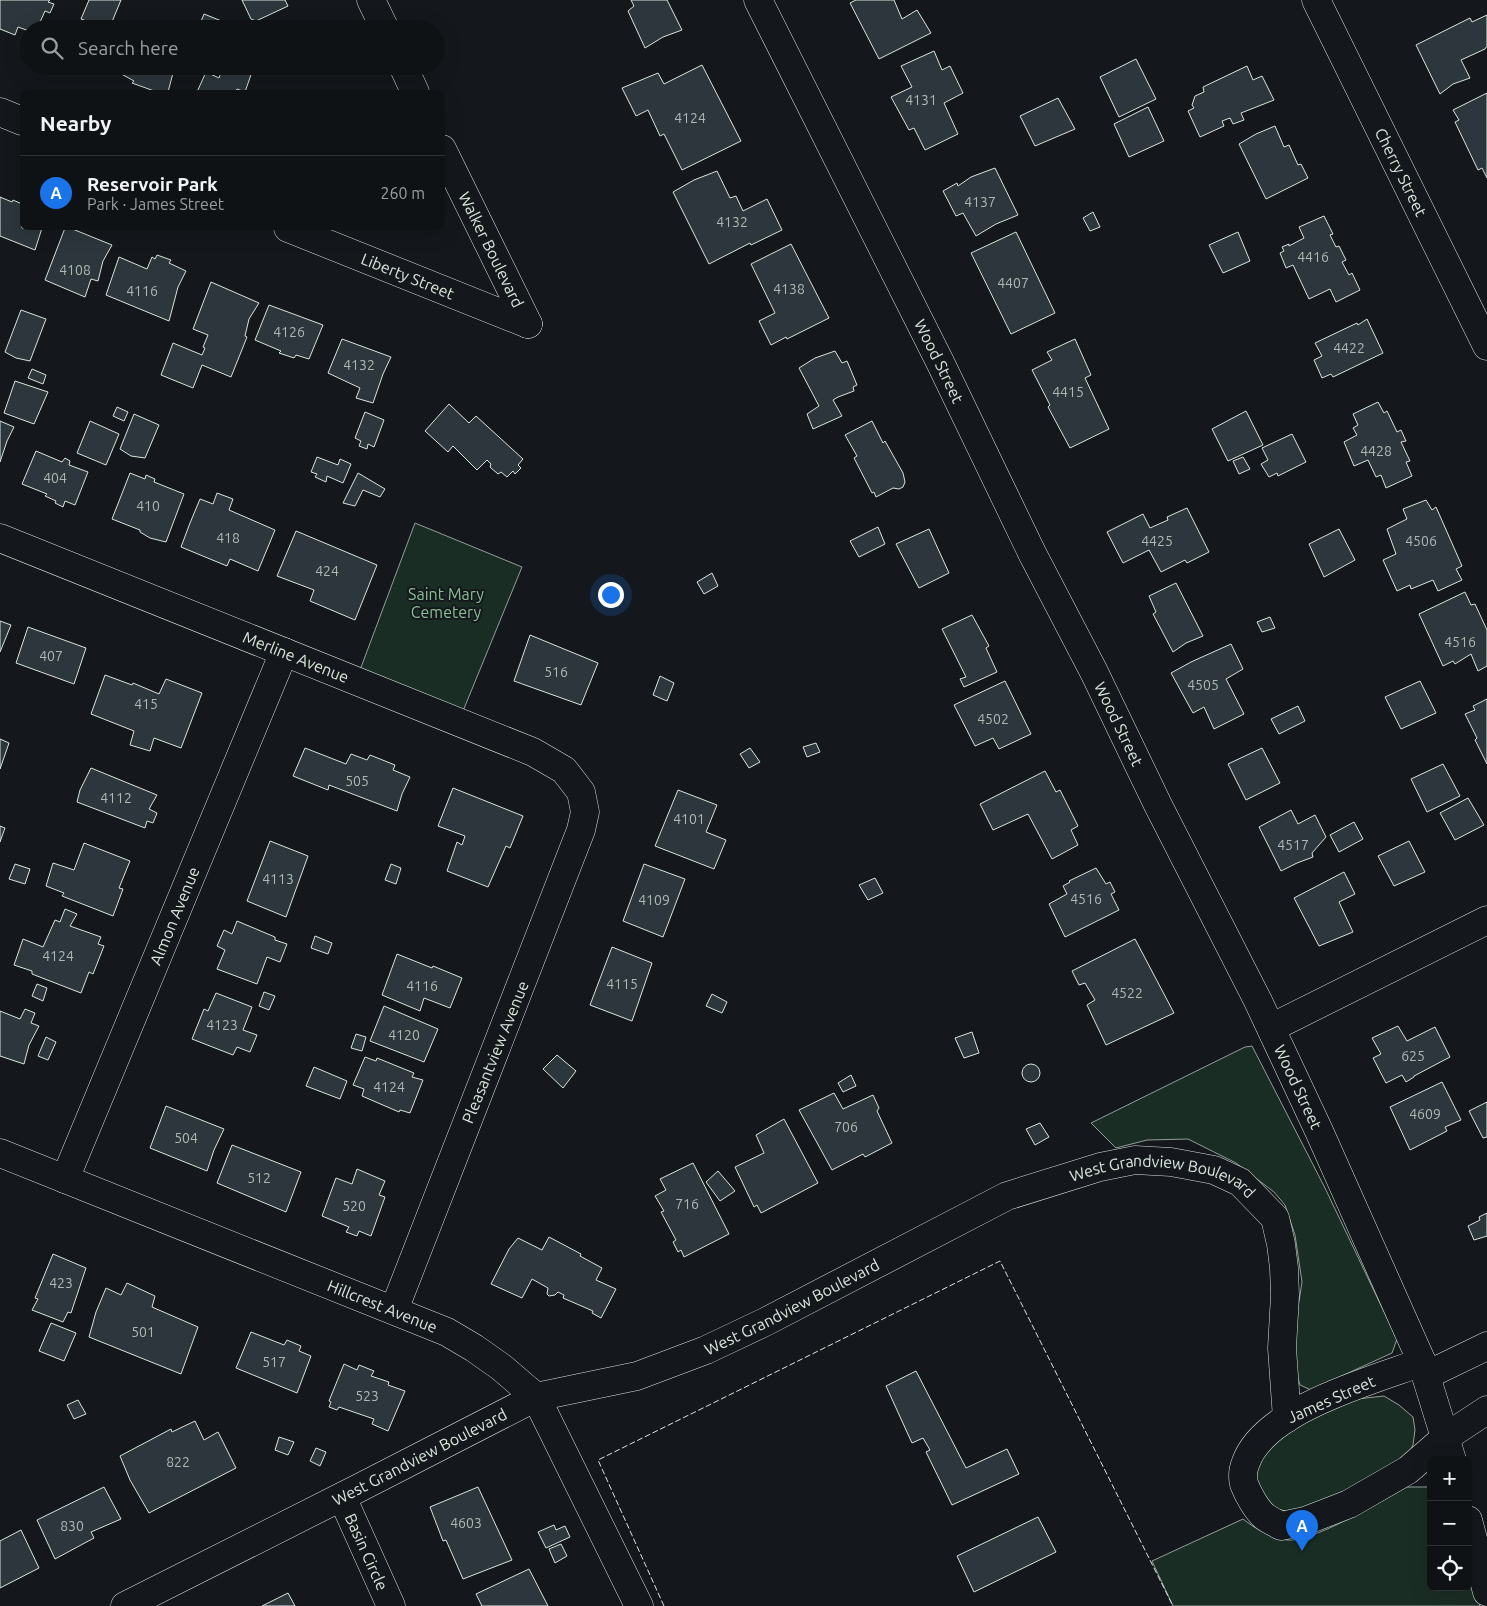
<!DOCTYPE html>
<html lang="en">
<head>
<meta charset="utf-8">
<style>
  body { margin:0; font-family:Ubuntu,sans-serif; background:#1d2022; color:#f1f3f6 }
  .controls { position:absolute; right:15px; bottom:15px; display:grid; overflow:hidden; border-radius:8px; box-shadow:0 5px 20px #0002 }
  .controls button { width:45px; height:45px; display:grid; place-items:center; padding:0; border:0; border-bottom:1px solid #2f3234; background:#0f1215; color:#f1f3f6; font:25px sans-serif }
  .you { position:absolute; left:610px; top:594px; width:18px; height:18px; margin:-12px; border:4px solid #fff; border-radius:50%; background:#1a73e8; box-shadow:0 0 0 8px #1a73e833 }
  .badge { display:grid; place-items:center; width:32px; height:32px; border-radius:50%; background:#1a73e8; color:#fff; font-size:16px; font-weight:700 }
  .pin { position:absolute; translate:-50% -41px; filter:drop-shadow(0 1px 2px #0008) }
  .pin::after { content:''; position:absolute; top:26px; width:18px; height:15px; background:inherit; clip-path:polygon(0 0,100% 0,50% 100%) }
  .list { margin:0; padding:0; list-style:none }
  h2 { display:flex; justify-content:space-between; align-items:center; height:65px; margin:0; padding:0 20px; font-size:21px }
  h2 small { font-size:16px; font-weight:400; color:#9b9ea0 }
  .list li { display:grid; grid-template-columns:32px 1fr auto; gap:15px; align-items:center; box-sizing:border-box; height:75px; padding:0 20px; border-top:1px solid #2f3234 }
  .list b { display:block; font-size:19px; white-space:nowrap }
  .list p { margin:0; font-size:16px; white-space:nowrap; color:#9b9ea0 }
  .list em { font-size:16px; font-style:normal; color:#9b9ea0 }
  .icon { flex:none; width:28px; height:28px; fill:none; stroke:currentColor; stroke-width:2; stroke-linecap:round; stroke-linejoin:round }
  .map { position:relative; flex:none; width:1487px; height:1606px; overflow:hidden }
  .search { position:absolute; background:#0f1215; box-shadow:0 5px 20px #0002; left:20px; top:20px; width:425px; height:55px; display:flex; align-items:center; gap:12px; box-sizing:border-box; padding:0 18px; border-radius:28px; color:#9b9ea0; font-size:19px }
  .panel { position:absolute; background:#0f1215; box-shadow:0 5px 20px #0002; left:20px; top:90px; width:425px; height:140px; border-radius:8px }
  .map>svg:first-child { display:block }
</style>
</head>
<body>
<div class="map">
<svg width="1487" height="1606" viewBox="0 0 1487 1606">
  <rect width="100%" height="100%" fill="#14181c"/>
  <path fill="#1a2d24" stroke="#939e99" d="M415,523L522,567L463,711L360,670Z
    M1252,1046L1325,1188L1397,1339L1392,1353L1311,1390L1300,1385L1295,1368V1327L1302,1282L1295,1235L1285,1205L1274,1192L1236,1163L1188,1139L1147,1140L1116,1148L1091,1123L1245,1047Z
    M1384,1396L1399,1405L1413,1417L1415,1430L1413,1445L1407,1456L1387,1472L1298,1513L1280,1510L1264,1500L1256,1491L1257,1461L1265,1450L1305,1422L1357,1399Z
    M1407,1487H1431V1587H1468V1562L1477,1591L1480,1606H1173L1152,1561L1243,1519C1256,1529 1270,1538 1287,1540C1312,1543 1383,1500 1407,1487Z"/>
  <path fill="#2c363c" stroke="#d8e6dc" d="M0,0H50L48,2L54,4L50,13L45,11L37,29H29V31L18,27L15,35L0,29Z
    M89,0H121L109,29L81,19Z
    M242,0H285L288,6L256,21L251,19Z
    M631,0H667L682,30L663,37L645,48L628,11L634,6Z
    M856,0H894L902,19L917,10L931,33L879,59L850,3Z
    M204,14L224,22L222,29H198Z
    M1487,15V46L1485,49L1461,60L1470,78L1453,84L1440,94L1416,45L1470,18L1472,22Z
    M934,51L942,70L950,66L963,93L944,103L958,134L925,150L914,128L909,130L891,97L912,87L901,66Z
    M1136,59L1156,99L1119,117L1100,77Z
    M702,65L741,141L682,170L664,134L660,136L648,110L636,116L622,88L658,73L664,84Z
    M107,66H177L173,73L168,92H157L132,83L134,81Z
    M223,66H254L245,92L237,89L235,92H197L206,72L219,78Z
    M1247,66L1253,80L1262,76L1274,100L1241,113L1244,120L1233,124L1230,118L1222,121L1224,126L1200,137L1188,111L1194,108L1192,105L1195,96L1204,92L1203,87Z
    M1487,93V178L1482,168L1478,170L1455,122L1459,120L1453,110Z
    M1058,98L1075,129L1035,146L1020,116Z
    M1148,107L1164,141L1129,157L1114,124Z
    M1275,126L1284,147L1289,145L1298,165L1301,164L1308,178L1266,199L1239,144L1256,134Z
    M995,168L1018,215L996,224L976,236L963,213L956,216L943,191L957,183L958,186L971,177Z
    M717,171L730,198L736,196L743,211L767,199L782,230L751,245L750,243L709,264L673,192L694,180Z
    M0,197L12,202L13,200L22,204V228H42L35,250L0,236Z
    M1093,212L1100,227L1090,231L1083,218Z
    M1324,216L1333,234L1330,235L1336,247L1339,246L1346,260L1342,262L1349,275L1352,273L1360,290L1336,302L1330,289L1309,299L1293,265L1286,268L1280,253L1284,251L1282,247L1289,244V246L1304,238L1299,227Z
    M65,228H70L112,245L103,261L98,281L91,279L85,297L45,280Z
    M1016,232L1055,313L1011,334L971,253Z
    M1238,232L1250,261L1223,273L1209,245Z
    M791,244L829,318L787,339L786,337L771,345L759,321L775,313L751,264Z
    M157,255L171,260L169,263L186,271L178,287L169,321L106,295L119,257L147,269L152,257L155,259Z
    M211,282L259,303L249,319L245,336L247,337L231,377L202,365L193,388L161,375L173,343L202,355L205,348L203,347L208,335L193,329Z
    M269,305L323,325L309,359L296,355L294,358L279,353L281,351L255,340Z
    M21,310L46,319L30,361L16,358L5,352Z
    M1367,319L1383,353L1333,377L1331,374L1322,378L1314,360L1322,356L1315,343L1357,323L1358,325Z
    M342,339L391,357L383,374L373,403L356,398L360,388L328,373Z
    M1075,339L1091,375L1085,378L1109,429L1070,448L1048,407L1050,405L1032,370L1052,360L1047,352Z
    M835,351L842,363L847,361L857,385L853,387L854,391L838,397L833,400L842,416L813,429L807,414L819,406L799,368L815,358Z
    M32,369L46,375L43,384L28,378Z
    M15,381L48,392L34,424L4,413Z
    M1378,402L1384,413L1387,411L1397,432L1401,430L1406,441L1401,442L1410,461L1406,462L1412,476L1386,488L1381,475L1376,477L1368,460L1354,466L1344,442L1357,435L1353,428L1358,425L1353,414Z
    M449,404L469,423L476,416L523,459L518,465L521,468L515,474L513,471L507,477L501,472L498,474L490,467L491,464L487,460L477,470L453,446L448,452L425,431Z
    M117,407L128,412L124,421L113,416Z
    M1246,411L1263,445L1228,461L1212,429Z
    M365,412L384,420L374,447L368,444L367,449L359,446L361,441L355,438Z
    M134,414L159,425L145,458L131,456L120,449Z
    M0,421L14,427L7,441L0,462Z
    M90,421L119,434L106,465L77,453Z
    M872,421L883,443L885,441L903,473L905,482L903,487L899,489L893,488L876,497L874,492L872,493L854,458L857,456L845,435Z
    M1292,434L1306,462L1278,476L1277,473L1269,477L1261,464L1268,460L1262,448Z
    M36,451L62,462L65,458L70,461L69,465L88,472L75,505L65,501L63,507L55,503L56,501L45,496L47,494L22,484Z
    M317,457L338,465L340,459L351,464L343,483L327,476L326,482L315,477L317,474L311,472Z
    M1243,457L1250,469L1239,474L1233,461Z
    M130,473L145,479L146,475L155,479L154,482L184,494L166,542L150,538L140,532V530L112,519Z
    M358,473L385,489L380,497L363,490L355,506L343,503Z
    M217,493L233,499L229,510L275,530L258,571L230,559L227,566L181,547L190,523L200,499L213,504Z
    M1426,500L1432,510L1436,507L1462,566L1456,569L1462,580L1438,591L1433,580L1411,589L1410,585L1397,591L1383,560L1396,554L1387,529L1407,519L1403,509Z
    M1187,508L1209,552L1187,563L1185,560L1161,572L1149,550L1123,563L1107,532L1143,514L1150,528L1168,520L1167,517Z
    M878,527L885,544L859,557L850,541Z
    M929,529L949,573L919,588L896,544Z
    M1339,529L1355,560L1324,577L1309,544Z
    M296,531L377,565L355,620L310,601L314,590L277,576Z
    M712,573L718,586L704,594L697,582Z
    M1176,583L1203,636L1186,643L1173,652L1153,614L1156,612L1149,596Z
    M1465,592L1471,605L1475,604L1487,630V666L1478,671L1471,654L1455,664L1453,661L1443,666L1419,614Z
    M972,615L989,646L986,648L997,672L964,687L960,679L966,677L942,629Z
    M1270,617L1275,628L1262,632L1257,622Z
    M0,621L11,625L0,652Z
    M28,627L86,648L74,684L16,663Z
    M530,635L598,663L581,705L514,681Z
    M1231,644L1243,669L1226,679L1244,714L1214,729L1204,707L1193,713L1171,673L1191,662Z
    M105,675L132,685L133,683L159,694L166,679L202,693L181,748L154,738L150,751L130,745L134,731L91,714Z
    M660,676L674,683L667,701L653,695Z
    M1005,681L1031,734L999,749L993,738L975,746L954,705Z
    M1420,681L1436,713L1401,729L1385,697Z
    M1487,699V764L1475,740L1477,738L1465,714L1475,710L1473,706Z
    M1298,706L1305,721L1279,734L1271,719Z
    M0,739L9,743L0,769Z
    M816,743L820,752L807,757L803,747Z
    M305,748L346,764L351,754L367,760L370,755L395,765L393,770L410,777L402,794L397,811L329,785L328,790L293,776Z
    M750,748L760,762L749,768L740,754Z
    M1262,748L1280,783L1246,800L1228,764Z
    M1443,764L1460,796L1427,812L1411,779Z
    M91,768L157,795L149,809L157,813L153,823L147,821L145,828L77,802L80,790Z
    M1045,771L1056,792L1060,790L1078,826L1071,830L1078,845L1052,859L1028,814L993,830L980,804Z
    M453,788L523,816L510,848L506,846L488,887L447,871L457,842L462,845L465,836L438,826Z
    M678,790L717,805L706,832L726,840L714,869L655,846Z
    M1468,798L1484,825L1455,840L1440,813Z
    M1291,810L1298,824L1315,815L1326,837L1312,853L1313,857L1297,863L1281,871L1259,827Z
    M1354,822L1363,839L1339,852L1330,835Z
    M0,826L5,828L0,842Z
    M270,841L308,856L286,917L247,901Z
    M1409,841L1425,872L1394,886L1378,856Z
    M84,843L130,861L119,888L123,889L113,916L62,896L64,893L46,886L53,863L74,870Z
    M15,864L30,869L25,884L9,879Z
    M391,864L401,868L396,884L385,880Z
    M644,864L685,879L663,937L623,921Z
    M1096,868L1106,884L1110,882L1115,892L1111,894L1119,910L1065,937L1049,904L1067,894L1063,886L1070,882L1069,881Z
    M1344,872L1355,894L1339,902L1353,932L1319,946L1294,898Z
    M875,878L883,893L868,900L859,885Z
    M65,909L77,914L70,926L101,937L98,944L104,946L93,974L89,972L81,993L32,974V971L14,965L23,939L43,947L55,920L60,922Z
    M237,921L275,937V940L287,944L280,962L267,957L257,984L217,969L225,950L217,946L224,930L232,934Z
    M315,936L332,943L328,954L311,948Z
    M1135,939L1174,1013L1106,1045L1087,1005L1095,1000L1085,983L1079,985L1072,971Z
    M612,947L652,963L632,1021L590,1005Z
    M397,954L432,968L433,966L462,978L450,1008L424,998L420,1011L382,995Z
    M37,984L47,988L43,1001L32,996Z
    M264,992L275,996L269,1010L259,1006Z
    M216,993L252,1007L243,1030L257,1035L250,1052L237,1047L233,1055L192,1039L204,1009L208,1011Z
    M712,994L727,1002L722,1013L706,1006Z
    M384,1006L438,1029L424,1062L370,1041Z
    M25,1009L35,1013L31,1023L39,1026L29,1045L24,1064L0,1056V1011L20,1019Z
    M1398,1026L1407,1041L1435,1027L1450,1057L1414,1076V1077L1406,1082L1402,1075L1386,1083L1373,1058L1381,1054L1372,1038Z
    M972,1032L979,1053L964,1058L955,1038Z
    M356,1034L366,1037L362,1051L351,1048Z
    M46,1037L56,1042L48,1060L38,1056Z
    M557,1055L576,1071L563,1088L543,1069Z
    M365,1057L376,1061L377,1058L414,1073L412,1077L423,1080L410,1113L400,1110L399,1112L362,1096L364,1089L353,1085Z
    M1022 1073a9 9 0 1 1 18 0a9 9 0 1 1-18 0Z
    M314,1067L347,1081L340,1099L306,1086Z
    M851,1075L856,1086L843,1092L838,1083Z
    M1442,1082L1461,1120L1445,1127L1447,1131L1410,1150L1390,1107Z
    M834,1093L843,1109L873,1095L879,1108L877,1111L892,1143L865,1157L863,1154L832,1170L799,1110Z
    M1487,1102V1137L1483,1138L1469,1111Z
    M166,1106L224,1129L214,1150L207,1171L150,1148Z
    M784,1119L818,1183L761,1213L757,1205L754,1207L735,1167L764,1153L756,1135Z
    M1040,1123L1049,1137L1035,1145L1026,1129Z
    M232,1145L301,1172L286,1212L217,1183Z
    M693,1163L729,1234L684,1257L681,1250L678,1252L673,1242L676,1240L661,1212L664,1211L655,1196L666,1190L660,1179Z
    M357,1169L385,1181L379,1195L385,1197L371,1236L359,1231L357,1236L346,1232L349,1227L322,1216L336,1178L352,1184Z
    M718,1171L735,1191L720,1201L706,1182Z
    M1487,1213V1236L1474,1240L1468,1226L1480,1220L1479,1217Z
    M549,1237L581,1254L580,1256L602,1268L596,1280L616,1289L601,1318L592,1313L593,1311L563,1298L564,1295L558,1292L555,1295L549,1296L547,1294L548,1288L532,1279L522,1298L491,1284L509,1249L518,1238L542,1250Z
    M53,1254L86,1268L71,1313L68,1312L63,1322L32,1310L38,1299L35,1298Z
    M127,1283L155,1296L152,1307L198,1327L181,1374L89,1337L96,1312L106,1288L121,1295Z
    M51,1323L76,1333L64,1361L39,1351Z
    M251,1332L284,1345L287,1340L301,1346L299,1351L311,1356L297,1393L236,1368Z
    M344,1364L357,1370L359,1365L374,1371L371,1376L389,1382L388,1385L405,1391L388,1431L372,1424L374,1419L339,1407L337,1410L329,1407L331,1402L329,1401Z
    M916,1371L966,1468L1007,1449L1019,1474L952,1505L926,1452L930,1450L923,1438L912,1443L886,1386Z
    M78,1400L86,1414L74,1419L67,1405Z
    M195,1421L204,1440L218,1432L236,1468L149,1513L130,1480L120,1456L171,1429L172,1432Z
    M279,1437L294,1442L288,1455L275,1450Z
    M316,1448L326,1452L320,1466L310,1461Z
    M104,1487L121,1519L91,1532L94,1538L55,1559L37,1520Z
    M478,1487L512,1560L463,1579L446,1540L443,1541L430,1507Z
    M1038,1517L1056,1552L974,1592L957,1556Z
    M554,1525L556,1530L565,1526L570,1537L546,1548L538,1532Z
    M21,1530L39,1568L0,1588V1541Z
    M561,1544L567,1556L555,1563L549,1549Z
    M529,1569L548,1606H482L476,1594Z
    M288,1593L295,1606H262Z"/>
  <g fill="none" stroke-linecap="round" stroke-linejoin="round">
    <g stroke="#d8e6dc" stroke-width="29">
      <g id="minor">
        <path d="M371,0L385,29"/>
        <path id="s1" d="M758,0L940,362L1032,553L1094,672L1158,805L1258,1001L1319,1131L1421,1360L1452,1460"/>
        <path d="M403,66L415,92"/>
        <path d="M0,112L22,121"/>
        <path id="s2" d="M442,149L528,324"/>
        <path id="s3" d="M288,228L528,324"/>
        <path id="s4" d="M0,538L533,752L564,770L581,792L585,812L581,830L394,1310"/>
        <path d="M1271,1028L1487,920"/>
        <path id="s5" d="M0,1153L447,1332L474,1348L501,1367L536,1397L639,1606"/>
        <path id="s6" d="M65,1179L284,652"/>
        <path d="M1422,1362C1373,1380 1265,1409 1246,1462C1243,1469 1242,1476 1244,1484C1248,1494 1256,1509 1264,1516C1269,1520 1276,1523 1281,1526L1305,1521L1349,1504L1408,1470L1446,1437L1487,1410"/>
        <path d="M1427,1375L1487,1346"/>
        <path id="s7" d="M342,1497L391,1606"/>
        <path d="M1468,1520L1487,1592"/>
        <path id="s8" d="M125,1606L359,1488L536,1397L637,1376L706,1350L765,1322L1007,1196L1100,1167L1135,1160L1171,1162L1214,1170L1240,1182L1275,1218L1281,1244L1284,1268L1285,1295L1282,1348L1287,1418"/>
      </g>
    </g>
    <g stroke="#d8e6dc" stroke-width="29">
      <g id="tertiary">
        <path id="s9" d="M1316,0L1487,346"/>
      </g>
    </g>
    <use href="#minor" stroke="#14181c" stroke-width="28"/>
    <use href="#tertiary" stroke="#14181c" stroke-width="28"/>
    <path stroke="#d8e6dc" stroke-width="1" stroke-dasharray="6 2.5" stroke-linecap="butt" d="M664,1606L598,1460L1000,1261L1173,1606"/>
  </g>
  <g text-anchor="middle" stroke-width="4" stroke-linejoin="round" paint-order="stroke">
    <g font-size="14" fill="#adbab4">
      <text x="921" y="105">4131</text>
      <text x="690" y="123">4124</text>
      <text x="980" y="207">4137</text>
      <text x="732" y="227">4132</text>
      <text x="1313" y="262">4416</text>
      <text x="75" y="275">4108</text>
      <text x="1013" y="288">4407</text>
      <text x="789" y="294">4138</text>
      <text x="142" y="296">4116</text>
      <text x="289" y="337">4126</text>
      <text x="1349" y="353">4422</text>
      <text x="359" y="370">4132</text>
      <text x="1068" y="397">4415</text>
      <text x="1376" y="456">4428</text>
      <text x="55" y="483">404</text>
      <text x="148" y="511">410</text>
      <text x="228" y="543">418</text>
      <text x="1157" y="546">4425</text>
      <text x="1421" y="546">4506</text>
      <text x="327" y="576">424</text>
      <text x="1460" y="647">4516</text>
      <text x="51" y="661">407</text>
      <text x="556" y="677">516</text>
      <text x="1203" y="690">4505</text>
      <text x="146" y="709">415</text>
      <text x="993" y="724">4502</text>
      <text x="357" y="786">505</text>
      <text x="116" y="803">4112</text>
      <text x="689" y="824">4101</text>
      <text x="1293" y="850">4517</text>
      <text x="278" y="884">4113</text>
      <text x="1086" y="904">4516</text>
      <text x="654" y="905">4109</text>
      <text x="58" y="961">4124</text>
      <text x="622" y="989">4115</text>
      <text x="422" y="991">4116</text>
      <text x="1127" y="998">4522</text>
      <text x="222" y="1030">4123</text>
      <text x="404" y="1040">4120</text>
      <text x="1413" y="1061">625</text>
      <text x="389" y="1092">4124</text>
      <text x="1425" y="1119">4609</text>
      <text x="846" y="1132">706</text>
      <text x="186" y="1143">504</text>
      <text x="259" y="1183">512</text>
      <text x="687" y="1209">716</text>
      <text x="354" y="1211">520</text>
      <text x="61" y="1288">423</text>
      <text x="143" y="1337">501</text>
      <text x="274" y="1367">517</text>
      <text x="367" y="1401">523</text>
      <text x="178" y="1467">822</text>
      <text x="466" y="1528">4603</text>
      <text x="72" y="1531">830</text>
    </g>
    <g font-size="16" fill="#d8e6dc" stroke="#14181c">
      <text dy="6" stroke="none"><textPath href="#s9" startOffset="192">Cherry Street</textPath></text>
      <text dy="6" stroke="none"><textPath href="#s2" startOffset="112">Walker Boulevard</textPath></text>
      <text dy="6" stroke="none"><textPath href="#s3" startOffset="129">Liberty Street</textPath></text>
      <text dy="6" stroke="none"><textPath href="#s1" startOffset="404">Wood Street</textPath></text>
      <text dy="6" stroke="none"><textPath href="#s4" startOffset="319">Merline Avenue</textPath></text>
      <text dy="6" stroke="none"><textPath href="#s1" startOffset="809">Wood Street</textPath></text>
      <text dy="6" stroke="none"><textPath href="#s6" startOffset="285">Almon Avenue</textPath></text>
      <text transform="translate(495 1052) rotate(-68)" y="6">Pleasantview Avenue</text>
      <text dy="6" stroke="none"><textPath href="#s1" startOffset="1214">Wood Street</textPath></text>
      <text dy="6" stroke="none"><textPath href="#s8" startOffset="1139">West Grandview Boulevard</textPath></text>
      <text dy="6" stroke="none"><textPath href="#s5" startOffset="412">Hillcrest Avenue</textPath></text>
      <text dy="6" stroke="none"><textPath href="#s8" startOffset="734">West Grandview Boulevard</textPath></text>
      <text transform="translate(1331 1399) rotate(-24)" y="6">James Street</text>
      <text dy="6" stroke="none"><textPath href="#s8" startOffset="330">West Grandview Boulevard</textPath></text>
      <text dy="6" stroke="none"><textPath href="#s7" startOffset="60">Basin Circle</textPath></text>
    </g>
    <g font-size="16" fill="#8ac095" stroke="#14181c">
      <text x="446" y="600">Saint Mary<tspan x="446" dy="18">Cemetery</tspan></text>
    </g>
  </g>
</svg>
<div class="controls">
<button>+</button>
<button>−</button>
<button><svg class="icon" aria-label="locate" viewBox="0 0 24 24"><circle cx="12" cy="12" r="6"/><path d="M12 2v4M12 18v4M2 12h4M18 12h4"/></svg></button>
</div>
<div class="you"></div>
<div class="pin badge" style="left:1302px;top:1551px">A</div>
<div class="search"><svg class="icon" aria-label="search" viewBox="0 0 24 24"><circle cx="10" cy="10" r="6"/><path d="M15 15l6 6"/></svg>Search here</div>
<section class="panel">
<h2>Nearby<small></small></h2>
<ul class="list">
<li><span class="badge">A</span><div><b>Reservoir Park</b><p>Park · James Street</p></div><em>260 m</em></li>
</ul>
</section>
</div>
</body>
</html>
